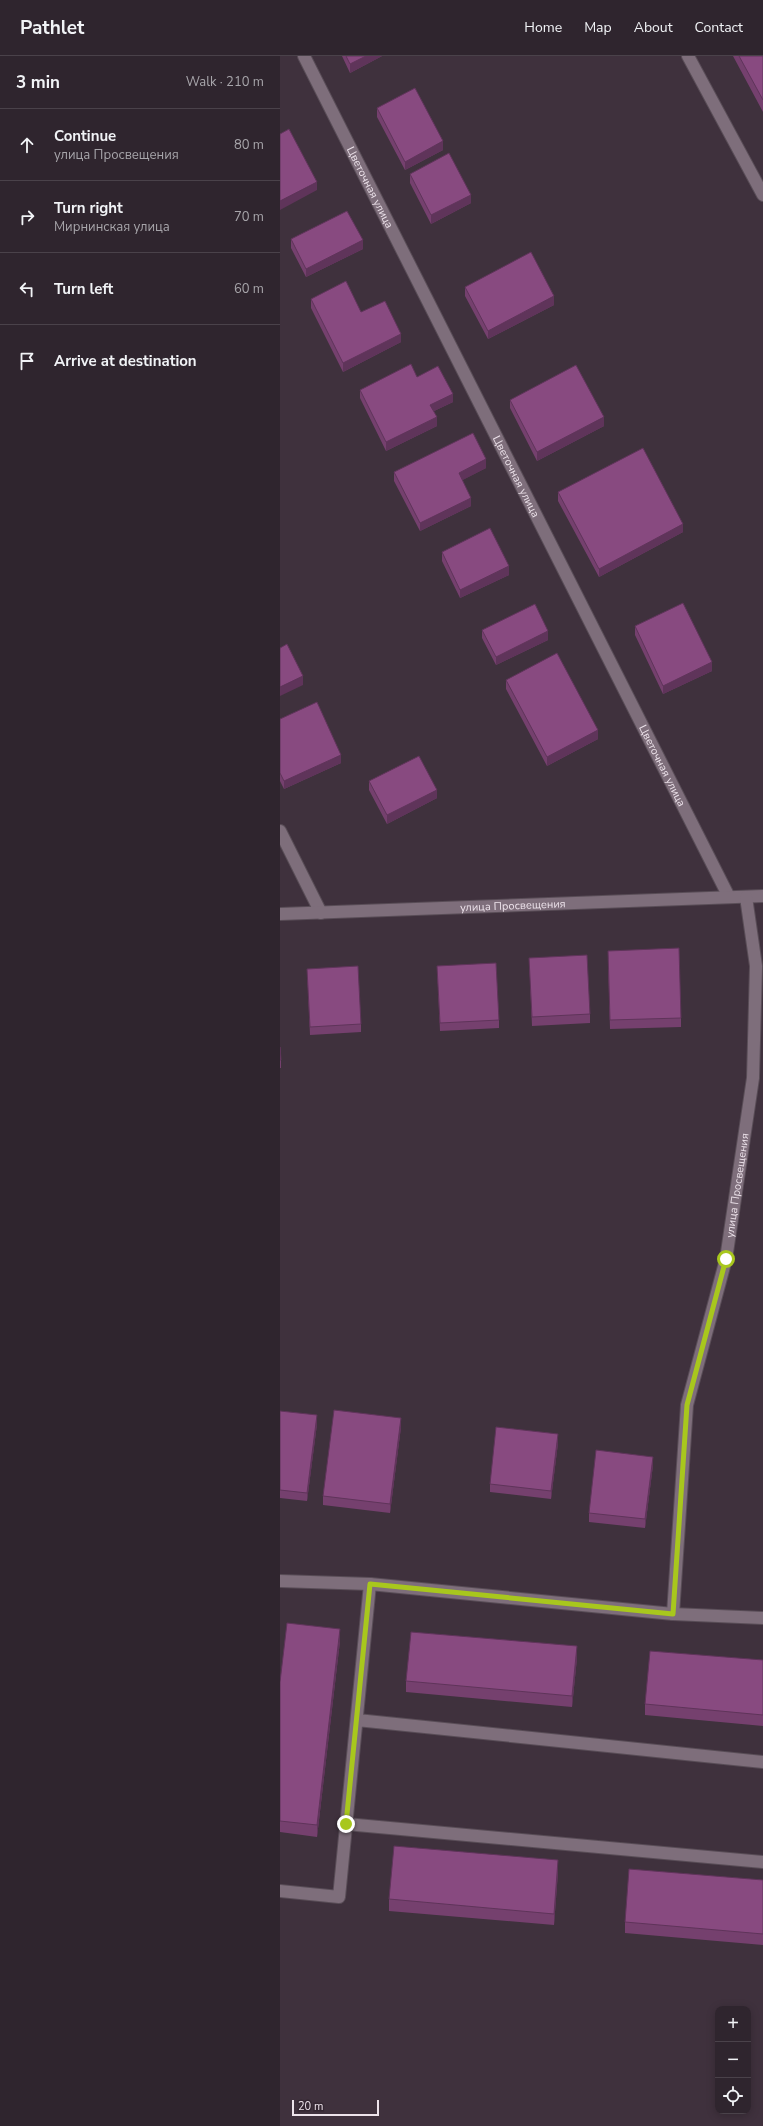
<!DOCTYPE html>
<html lang="en">
<head>
<meta charset="utf-8">
<style>
  body { margin:0; font-family:"Nunito Sans",sans-serif; background:#372d36; color:#f1f3f6 }
  .controls { position:absolute; right:12px; bottom:12px; display:grid; overflow:hidden; border-radius:8px; box-shadow:0 2px 10px #0003 }
  .controls button { width:36px; height:36px; display:grid; place-items:center; padding:0; border:0; border-bottom:1px solid #4a424a; background:#2f252e; color:#f1f3f6; font:20px sans-serif }
  .scale { position:absolute; left:12px; bottom:10px; width:87px; box-sizing:border-box; padding-left:4px; border:2px solid #ede3eb; border-top:0; font-size:11px; line-height:14px; white-space:nowrap; color:#ede3eb; -webkit-text-stroke:3px #342732; paint-order:stroke }
  .stop { position:absolute; width:12px; height:12px; margin:-9px; border:3px solid #a8c71d; border-radius:50%; background:#fff }
  .stop.end { background:#a8c71d; border-color:#fff; box-shadow:0 1px 4px #0008 }
  .list { margin:0; padding:0; list-style:none }
  h2 { display:flex; justify-content:space-between; align-items:center; height:52px; margin:0; padding:0 16px; font-size:17px }
  h2 small { font-size:13px; font-weight:400; color:#a7a5aa }
  .list li { display:grid; grid-template-columns:26px 1fr auto; gap:12px; align-items:center; box-sizing:border-box; height:72px; padding:0 16px; border-top:1px solid #4a424a }
  .list b { display:block; font-size:15px; white-space:nowrap }
  .list p { margin:0; font-size:13px; white-space:nowrap; color:#a7a5aa }
  .list em { font-size:13px; font-style:normal; color:#a7a5aa }
  .icon { flex:none; width:22px; height:22px; fill:none; stroke:currentColor; stroke-width:2; stroke-linecap:round; stroke-linejoin:round }
  .map { position:relative; flex:none; width:483px; height:2070px; overflow:hidden }
  header { display:flex; align-items:center; gap:24px; box-sizing:border-box; height:56px; padding:0 20px; background:#2f252e; border-bottom:1px solid #4a424a }
  header strong { font-size:19px }
  nav { display:flex; gap:22px; margin-inline-start:auto; font-size:14px }
  main { display:flex }
  aside { flex:1; background:#2f252e }
  .map>svg:first-child { display:block }
</style>
</head>
<body>
<header>
<strong>Pathlet</strong>
<nav><a>Home</a><a>Map</a><a>About</a><a>Contact</a></nav>
</header>
<main>
<aside>
<h2>3 min<small>Walk · 210 m</small></h2>
<ul class="list">
<li><svg class="icon" aria-label="ahead" viewBox="0 0 24 24"><path d="M12 20V5M6 11l6-6 6 6"/></svg><div><b>Continue</b><p>улица Просвещения</p></div><em>80 m</em></li>
<li><svg class="icon" aria-label="right" viewBox="0 0 24 24"><path d="M7 20v-9h11M14 6l5 5-5 5"/></svg><div><b>Turn right</b><p>Мирнинская улица</p></div><em>70 m</em></li>
<li><svg class="icon" aria-label="left" viewBox="0 0 24 24"><path d="M17 20v-9H6M10 6l-5 5 5 5"/></svg><div><b>Turn left</b></div><em>60 m</em></li>
<li><svg class="icon" aria-label="arrive" viewBox="0 0 24 24"><path d="M6 21V4h12l-3 4 3 4H6"/></svg><div><b>Arrive at destination</b></div></li>
</ul>
</aside>
<div class="map">
<svg width="483" height="2070" viewBox="0 0 483 2070">
  <rect width="100%" height="100%" fill="#3f313d"/>
  <g fill="none" stroke-linecap="round" stroke-linejoin="round">
    <g stroke="#594d57" stroke-width="14">
      <path id="service" d="M408,0L483,139
        M77,1664L483,1706
        M66,1768L483,1806
        M0,1835L59,1841L90,1528"/>
    </g>
    <g stroke="#594d57" stroke-width="14">
      <g id="minor">
        <path id="s1" d="M24,0L449,841"/>
        <path d="M0,775L41,857"/>
        <path id="s2" d="M0,858L483,840"/>
        <path d="M0,1525L90,1528L393,1558L483,1562"/>
        <path id="s3" d="M393,1558L407,1349L446,1203L473,1022L476,910L466,841"/>
      </g>
    </g>
    <use href="#service" stroke="#7e6e7b" stroke-width="12"/>
    <use href="#minor" stroke="#7e6e7b" stroke-width="12"/>
  </g>
  <path fill="#75406e" d="M62,0H102L70,17Z
    M453,0H483V56Z
    M97,52L163,94L125,114L97,61Z
    M130,118L191,147L151,168L130,127Z
    M11,183L83,193L26,221L11,192Z
    M185,231L274,249L208,283L185,240Z
    M31,243L81,256L121,286L63,316L31,252Z
    M137,321L173,346L154,355L157,370L106,395L80,342V334Z
    M230,344L324,370L257,405L230,352Z
    M206,412L182,424L191,450L140,475L114,425V416Z
    M278,436L403,476L319,521L278,445Z
    M162,496L229,519L180,542L162,505Z
    M355,570L432,615L383,638L355,579Z
    M202,574L268,584L216,609L202,582Z
    M226,624L318,683L267,710L226,633Z
    M0,663L61,707L4,733L0,725Z
    M89,725L157,742L107,768L89,734Z
    M249,902L310,958V967L252,970Z
    M328,903L401,962V971L330,973Z
    M157,910L219,964V972L160,975Z
    M27,913L81,968V976L30,979Z
    M0,991L1,1004V1012H0Z
    M0,1355L37,1368L27,1445L0,1442Z
    M121,1371L110,1457L43,1449V1440Z
    M278,1387L271,1443L210,1436V1428Z
    M373,1409L365,1472L309,1466V1457Z
    M60,1585L37,1781L0,1776V1626Z
    M297,1602L292,1651L126,1636V1625Z
    M483,1604V1670L365,1659V1648Z
    M278,1816L274,1869L109,1855V1843Z
    M483,1824V1889L345,1877V1866Z"/>
  <path fill="#5f345a" d="M86,0H102L70,17V8Z
    M163,85V94L125,114V106Z
    M37,126V134L0,154V145Z
    M191,139V147L151,168V159Z
    M83,184V193L26,221V213Z
    M274,240V249L208,283V275Z
    M121,278V286L63,316V307Z
    M173,338V346L150,357V349Z
    M157,361V370L106,395V386Z
    M324,361V370L257,405V396Z
    M206,403V412L179,426V417Z
    M191,442V450L140,475V467Z
    M403,468V476L319,521V513Z
    M229,510V519L180,542V534Z
    M268,575V584L216,609V601Z
    M432,606V615L383,638V630Z
    M23,620V629L0,640V631Z
    M318,674V683L267,710V701Z
    M61,699V707L4,733V725Z
    M157,734V742L107,768V759Z
    M37,1359V1368L27,1445V1437Z
    M121,1362V1371L110,1457V1448Z
    M278,1378V1387L271,1443V1435Z
    M373,1401V1409L365,1472V1463Z
    M60,1573V1585L37,1781V1769Z
    M297,1590V1602L292,1651V1640Z
    M278,1804V1816L274,1869V1858Z"/>
  <path fill="#884a80" stroke="#5f345a" d="M66,0H86L70,8Z
    M459,0H483V44Z
    M135,32L163,85L125,106L97,52Z
    M9,73L37,126L0,145V78Z
    M169,97L191,139L151,159L130,118Z
    M67,155L83,184L26,213L11,183Z
    M251,196L274,240L208,275L185,231Z
    M66,225L81,256L105,245L121,278L63,307L31,243Z
    M131,308L137,321L158,310L173,338L150,349L157,361L106,386L80,334Z
    M296,309L324,361L257,396L230,344Z
    M193,377L206,403L179,417L191,442L140,467L114,416Z
    M363,392L403,468L319,513L278,436Z
    M210,472L229,510L180,534L162,496Z
    M403,547L432,606L383,630L355,570Z
    M255,548L268,575L216,601L202,574Z
    M7,588L23,620L0,631V592Z
    M277,597L318,674L267,701L226,624Z
    M37,646L61,699L4,725L0,717V663Z
    M139,700L157,734L107,759L89,725Z
    M399,892L401,962L330,964L328,895Z
    M307,899L310,958L252,961L249,902Z
    M216,907L219,964L160,967L157,910Z
    M78,910L81,968L30,971L27,913Z
    M0,991L1,1004H0Z
    M54,1354L121,1362L110,1448L43,1440Z
    M0,1355L37,1359L27,1437L0,1434Z
    M216,1371L278,1378L271,1435L210,1428Z
    M316,1394L373,1401L365,1463L309,1457Z
    M7,1567L60,1573L37,1769L0,1765V1626Z
    M131,1576L297,1590L292,1640L126,1625Z
    M370,1595L483,1604V1659L365,1648Z
    M114,1790L278,1804L274,1858L109,1843Z
    M349,1813L483,1824V1878L345,1866Z"/>
  <g fill="none" stroke-linecap="round" stroke-linejoin="round">
    <path stroke="#a8c71d" stroke-width="5" d="M66,1768L90,1528L393,1558L407,1349L446,1203"/>
  </g>
  <g text-anchor="middle" stroke-width="3" stroke-linejoin="round" paint-order="stroke">
    <g font-size="11" fill="#ede3eb" stroke="#342732">
      <text dy="4" stroke="none"><textPath href="#s1" startOffset="147">Цветочная улица</textPath></text>
      <text dy="4" stroke="none"><textPath href="#s1" startOffset="471">Цветочная улица</textPath></text>
      <text dy="4" stroke="none"><textPath href="#s1" startOffset="795">Цветочная улица</textPath></text>
      <text dy="4" stroke="none"><textPath href="#s2" startOffset="233">улица Просвещения</textPath></text>
      <text dy="4" stroke="none"><textPath href="#s3" startOffset="435">улица Просвещения</textPath></text>
    </g>
  </g>
</svg>
<div class="controls">
<button>+</button>
<button>−</button>
<button><svg class="icon" aria-label="locate" viewBox="0 0 24 24"><circle cx="12" cy="12" r="6"/><path d="M12 2v4M12 18v4M2 12h4M18 12h4"/></svg></button>
</div>
<div class="scale">20 m</div>
<div class="stop" style="left:446px;top:1203px"></div>
<div class="stop end" style="left:66px;top:1768px"></div>
</div>
</main>
</body>
</html>
